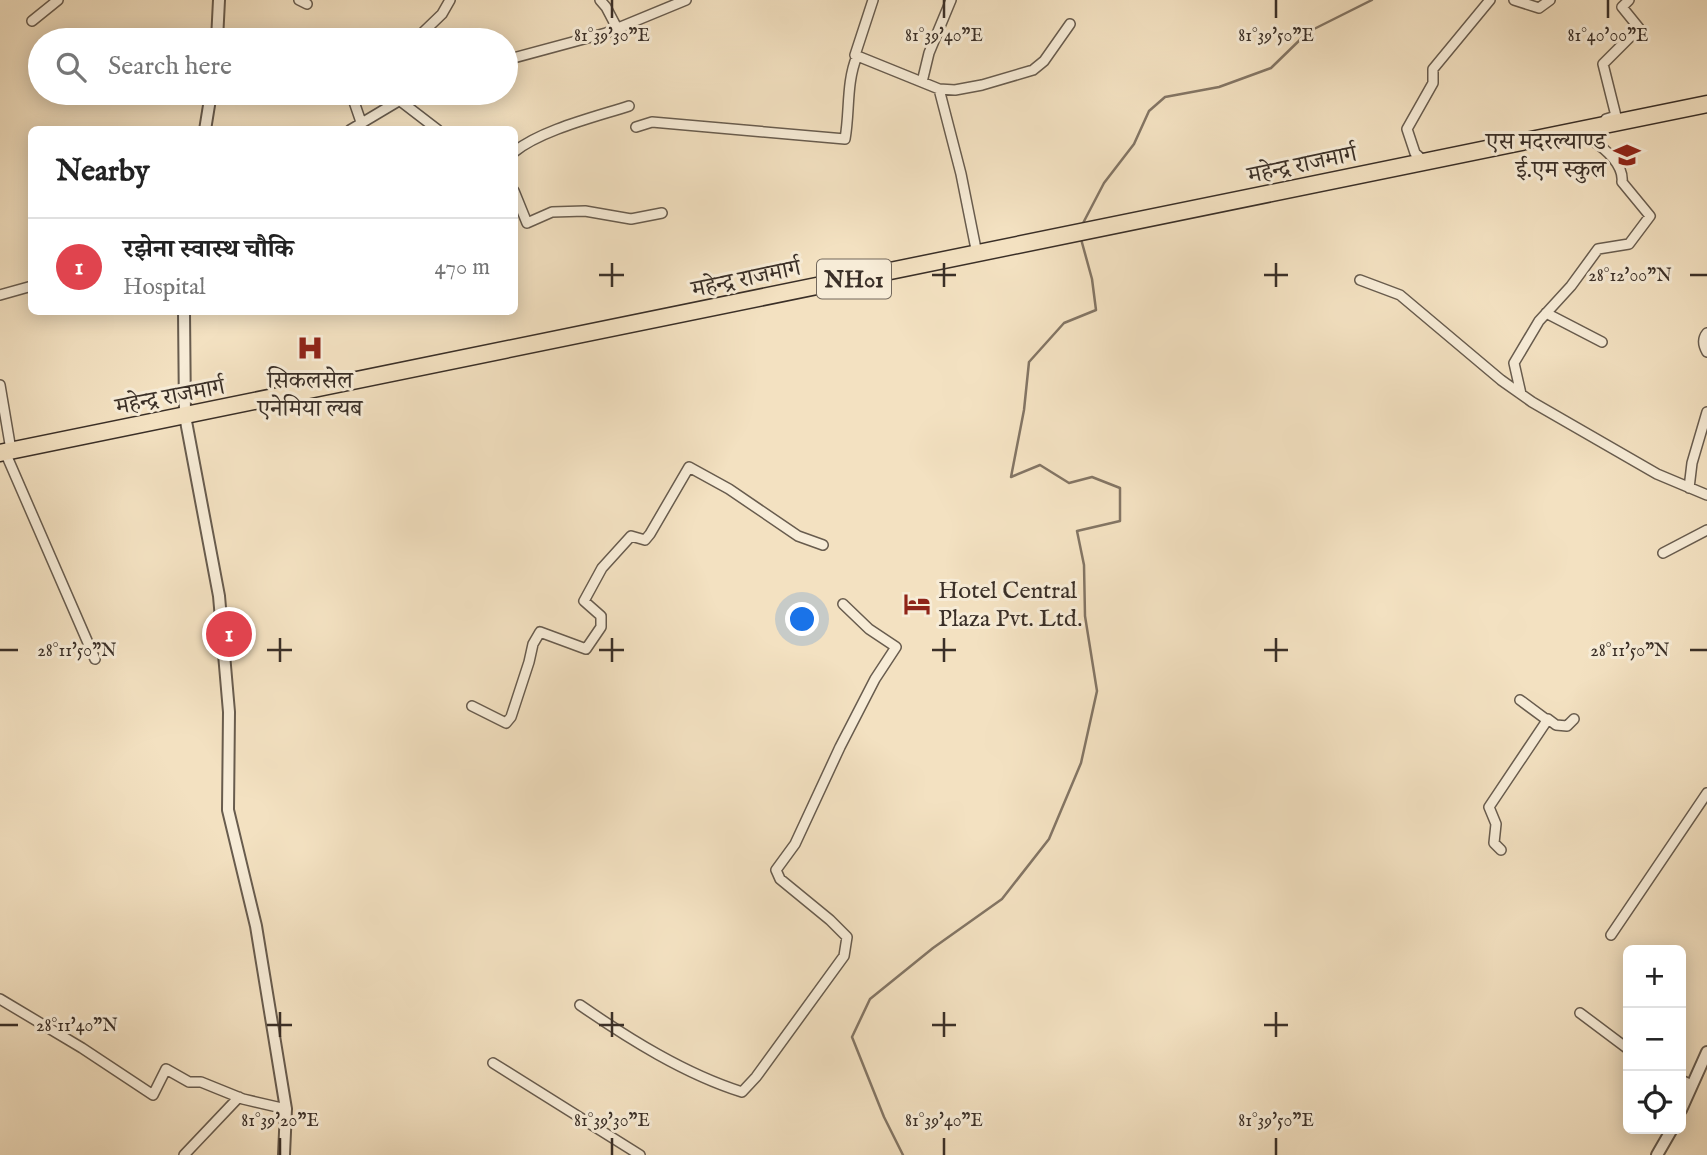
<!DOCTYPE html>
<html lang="en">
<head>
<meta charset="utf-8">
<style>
  body { margin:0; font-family:"IM FELL English","Noto Serif Devanagari",serif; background:#f6f6f6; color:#222 }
  .controls { position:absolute; right:21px; bottom:21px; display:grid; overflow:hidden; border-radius:10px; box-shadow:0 4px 18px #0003 }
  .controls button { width:63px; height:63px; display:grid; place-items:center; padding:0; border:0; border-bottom:2px solid #e0e0e0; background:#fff; color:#222; font:35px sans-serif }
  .you { position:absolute; left:803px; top:620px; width:24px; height:24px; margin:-18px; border:5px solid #fff; border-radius:50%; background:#1a73e8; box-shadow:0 0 0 10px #1a73e833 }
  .badge { display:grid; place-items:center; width:46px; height:46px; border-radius:50%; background:#8f2418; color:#fff; font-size:23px; font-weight:700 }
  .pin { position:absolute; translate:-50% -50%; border:4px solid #fff; box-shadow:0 2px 7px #0006 }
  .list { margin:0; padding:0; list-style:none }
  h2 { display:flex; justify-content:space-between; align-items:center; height:91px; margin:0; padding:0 28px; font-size:30px }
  h2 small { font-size:23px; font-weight:400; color:#767676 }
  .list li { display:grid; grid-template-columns:46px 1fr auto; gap:21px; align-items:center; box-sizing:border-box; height:98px; padding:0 28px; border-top:2px solid #e0e0e0 }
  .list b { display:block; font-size:26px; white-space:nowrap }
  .list p { margin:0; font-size:23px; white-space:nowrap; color:#767676 }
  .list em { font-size:23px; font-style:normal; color:#767676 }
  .icon { flex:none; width:38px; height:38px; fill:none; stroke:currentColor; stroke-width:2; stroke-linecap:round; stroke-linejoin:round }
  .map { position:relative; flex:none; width:1707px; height:1155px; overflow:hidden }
  .search { position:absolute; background:#fff; box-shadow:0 4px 18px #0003; left:28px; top:28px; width:490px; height:77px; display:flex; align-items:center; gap:18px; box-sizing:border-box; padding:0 24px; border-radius:38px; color:#767676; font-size:26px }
  .panel { position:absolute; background:#fff; box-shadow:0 4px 18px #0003; left:28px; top:126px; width:490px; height:189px; border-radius:10px }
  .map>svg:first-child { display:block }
</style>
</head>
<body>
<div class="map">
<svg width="1707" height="1155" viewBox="0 0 1707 1155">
  <rect width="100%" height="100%" fill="#f3e1c1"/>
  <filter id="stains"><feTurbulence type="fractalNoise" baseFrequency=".00286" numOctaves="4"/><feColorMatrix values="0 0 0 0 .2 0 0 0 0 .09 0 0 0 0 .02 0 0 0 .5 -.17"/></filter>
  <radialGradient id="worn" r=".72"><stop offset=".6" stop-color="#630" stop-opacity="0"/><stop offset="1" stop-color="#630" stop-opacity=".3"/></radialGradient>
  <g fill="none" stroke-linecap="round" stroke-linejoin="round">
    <path stroke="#837564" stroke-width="2.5" d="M1081,227L1104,183L1134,144L1149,111L1165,97L1219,87L1271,68L1308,32L1372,0
      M903,1155L884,1117L852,1037L870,999L933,948L1002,899L1049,839L1081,763L1097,691L1085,616L1084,565L1077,531L1120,521V488L1092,477L1069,483L1040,465L1011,477L1024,410L1029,362L1064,323L1096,310L1092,279L1081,239"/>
    <g stroke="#685c4e" stroke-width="12">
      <path id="minor" d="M299,0L307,4
        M600,0L606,7L617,28
        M873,0L855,55L939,89L961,174L977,254
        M1514,0L1539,8L1550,0
        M32,21L58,0
        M415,40L442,14L450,0
        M506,60L606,33L686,0
        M922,82L929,53L951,0
        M939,89L955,90L982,85L1033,70L1044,61L1070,24
        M351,93L361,122
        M399,100L438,130
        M1606,119L1616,116L1603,64L1639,28L1622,7L1629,0
        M636,127L652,122L845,139C850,111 846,83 857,56
        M350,130L412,93
        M514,152C541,130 595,117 629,106
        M1425,162L1415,153L1407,129L1433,83V69L1490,0
        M514,191L527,223L552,212L585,211L631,219L662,213
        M1360,280L1400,295L1501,380L1532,402L1657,474L1707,495
        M0,295L32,286
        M1546,313L1602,342
        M1707,333C1702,339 1703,345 1707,352
        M0,385L11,450
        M1521,394L1514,363L1539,321L1571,286L1598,249L1629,244L1650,216L1622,182C1624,166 1607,150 1594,142L1590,128
        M5,452L95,659
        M1689,488L1692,463L1707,412
        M1663,553L1707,530
        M1520,700L1547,720
        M472,706L506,723L511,717L529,662L533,644L540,632L586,649L601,627V616L584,601L602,568L631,536L645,540L650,534L689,467L729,489L798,536L823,545
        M1501,850L1494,843L1496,824L1489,807L1548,719L1556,725L1567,726L1574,719
        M1611,935L1707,793
        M0,999L82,1048L153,1095L166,1069L189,1082H201L243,1099L286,1109
        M580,1005C629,1039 685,1074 742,1092L756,1077L844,956L847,937L830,920L780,879L776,870L795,844L840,747L875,679L896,647L869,629L843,604
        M1580,1013L1628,1049
        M493,1063L640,1155
        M1681,1080L1692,1085
        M184,1155L239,1097"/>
    </g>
    <g stroke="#685c4e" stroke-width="14">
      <path id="tertiary" d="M217,40L219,0
        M205,130L211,93
        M184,312L185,416L219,596L229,712L228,810L256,926L286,1109L284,1155
        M1681,1110L1707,1052
        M1657,1155L1672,1129"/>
    </g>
    <g stroke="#3a2f27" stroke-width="19">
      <path id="trunk" d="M0,453L1707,104"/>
    </g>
    <use href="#minor" stroke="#f7ecd7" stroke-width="9"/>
    <use href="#tertiary" stroke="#f7ecd7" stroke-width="10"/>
    <use href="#trunk" stroke="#f3e1c1" stroke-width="16"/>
  </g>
  <path fill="none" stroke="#3a2f27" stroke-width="2.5" d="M612,0V18M944,0V18M1276,0V18M1608,0V18M612,263V287M944,263V287M1276,263V287M599,275H624M932,275H956M1264,275H1288M1690,275H1707M280,638V662M612,638V662M944,638V662M1276,638V662M0,650H18M267,650H292M599,650H624M932,650H956M1264,650H1288M1690,650H1707M280,1012V1037M612,1012V1037M944,1012V1037M1276,1012V1037M0,1025H18M267,1025H292M599,1025H624M932,1025H956M1264,1025H1288M280,1138V1155M612,1138V1155M944,1138V1155M1276,1138V1155"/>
  <defs>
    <g id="school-bare" transform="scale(2.1)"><path d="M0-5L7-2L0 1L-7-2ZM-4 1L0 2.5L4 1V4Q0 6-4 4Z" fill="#8f2418" stroke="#f7ecd7" stroke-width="2.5" paint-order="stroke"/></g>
    <g id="hospital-bare" transform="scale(2.1)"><path d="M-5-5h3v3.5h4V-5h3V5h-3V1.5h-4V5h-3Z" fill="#8f2418" stroke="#f7ecd7" stroke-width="2.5" paint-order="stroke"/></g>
    <g id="hotel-bare" transform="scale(2.1)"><path d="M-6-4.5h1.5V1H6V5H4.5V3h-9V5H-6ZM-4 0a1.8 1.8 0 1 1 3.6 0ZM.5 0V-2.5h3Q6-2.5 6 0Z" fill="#8f2418" stroke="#f7ecd7" stroke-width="2.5" paint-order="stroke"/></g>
  </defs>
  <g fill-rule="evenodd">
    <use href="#school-bare" x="1627" y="155"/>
    <use href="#hospital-bare" x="310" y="348"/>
    <use href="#hotel-bare" x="917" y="604"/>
  </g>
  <g text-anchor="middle" stroke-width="6" stroke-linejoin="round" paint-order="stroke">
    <rect fill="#f7ecd7" stroke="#73685c" stroke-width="2" x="817" y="259.5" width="74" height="39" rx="5"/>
    <g font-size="23" font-weight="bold" fill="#3a2f27">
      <text x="854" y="287">NH01</text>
    </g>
    <g font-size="24" fill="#3a2f27" stroke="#f7ecd7" text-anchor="end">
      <text x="1606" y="149">एस मदरल्याण्ड<tspan x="1606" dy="28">ई.एम स्कुल</tspan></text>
      <text x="310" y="388" text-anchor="middle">सिकलसेल<tspan x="310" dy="28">एनेमिया ल्यब</tspan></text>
      <text x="938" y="598" text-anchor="start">Hotel Central<tspan x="938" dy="28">Plaza Pvt. Ltd.</tspan></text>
    </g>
    <g font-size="24" fill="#3a2f27" stroke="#f7ecd7">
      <text transform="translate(1302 164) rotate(-12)" y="8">महेन्द्र राजमार्ग</text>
      <text transform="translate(746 278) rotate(-12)" y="8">महेन्द्र राजमार्ग</text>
      <text transform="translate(170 396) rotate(-11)" y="8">महेन्द्र राजमार्ग</text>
    </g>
  </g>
  <g font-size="18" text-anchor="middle" fill="#3a2f27" stroke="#f7ecd7" stroke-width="6" stroke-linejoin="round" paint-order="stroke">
    <text x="612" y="41">81°39'30"E</text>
    <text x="944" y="41">81°39'40"E</text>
    <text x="1276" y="41">81°39'50"E</text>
    <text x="1608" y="41">81°40'00"E</text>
    <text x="1630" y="281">28°12'00"N</text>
    <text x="77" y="656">28°11'50"N</text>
    <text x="1630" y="656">28°11'50"N</text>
    <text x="77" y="1031">28°11'40"N</text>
    <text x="280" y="1126">81°39'20"E</text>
    <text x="612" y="1126">81°39'30"E</text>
    <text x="944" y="1126">81°39'40"E</text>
    <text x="1276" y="1126">81°39'50"E</text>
  </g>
  <rect width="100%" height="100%" filter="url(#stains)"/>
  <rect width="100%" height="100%" fill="url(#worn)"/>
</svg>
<div class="controls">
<button>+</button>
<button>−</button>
<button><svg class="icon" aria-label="locate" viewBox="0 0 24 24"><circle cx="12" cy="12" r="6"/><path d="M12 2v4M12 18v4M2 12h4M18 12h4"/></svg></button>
</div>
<div class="you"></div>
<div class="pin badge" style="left:229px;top:634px;background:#e0444e">1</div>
<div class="search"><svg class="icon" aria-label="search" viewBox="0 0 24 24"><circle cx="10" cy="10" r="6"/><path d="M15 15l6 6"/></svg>Search here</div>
<section class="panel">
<h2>Nearby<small></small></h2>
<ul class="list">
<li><span class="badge" style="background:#e0444e">1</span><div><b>रझेना स्वास्थ चौकि</b><p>Hospital</p></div><em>470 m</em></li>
</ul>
</section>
</div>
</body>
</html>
